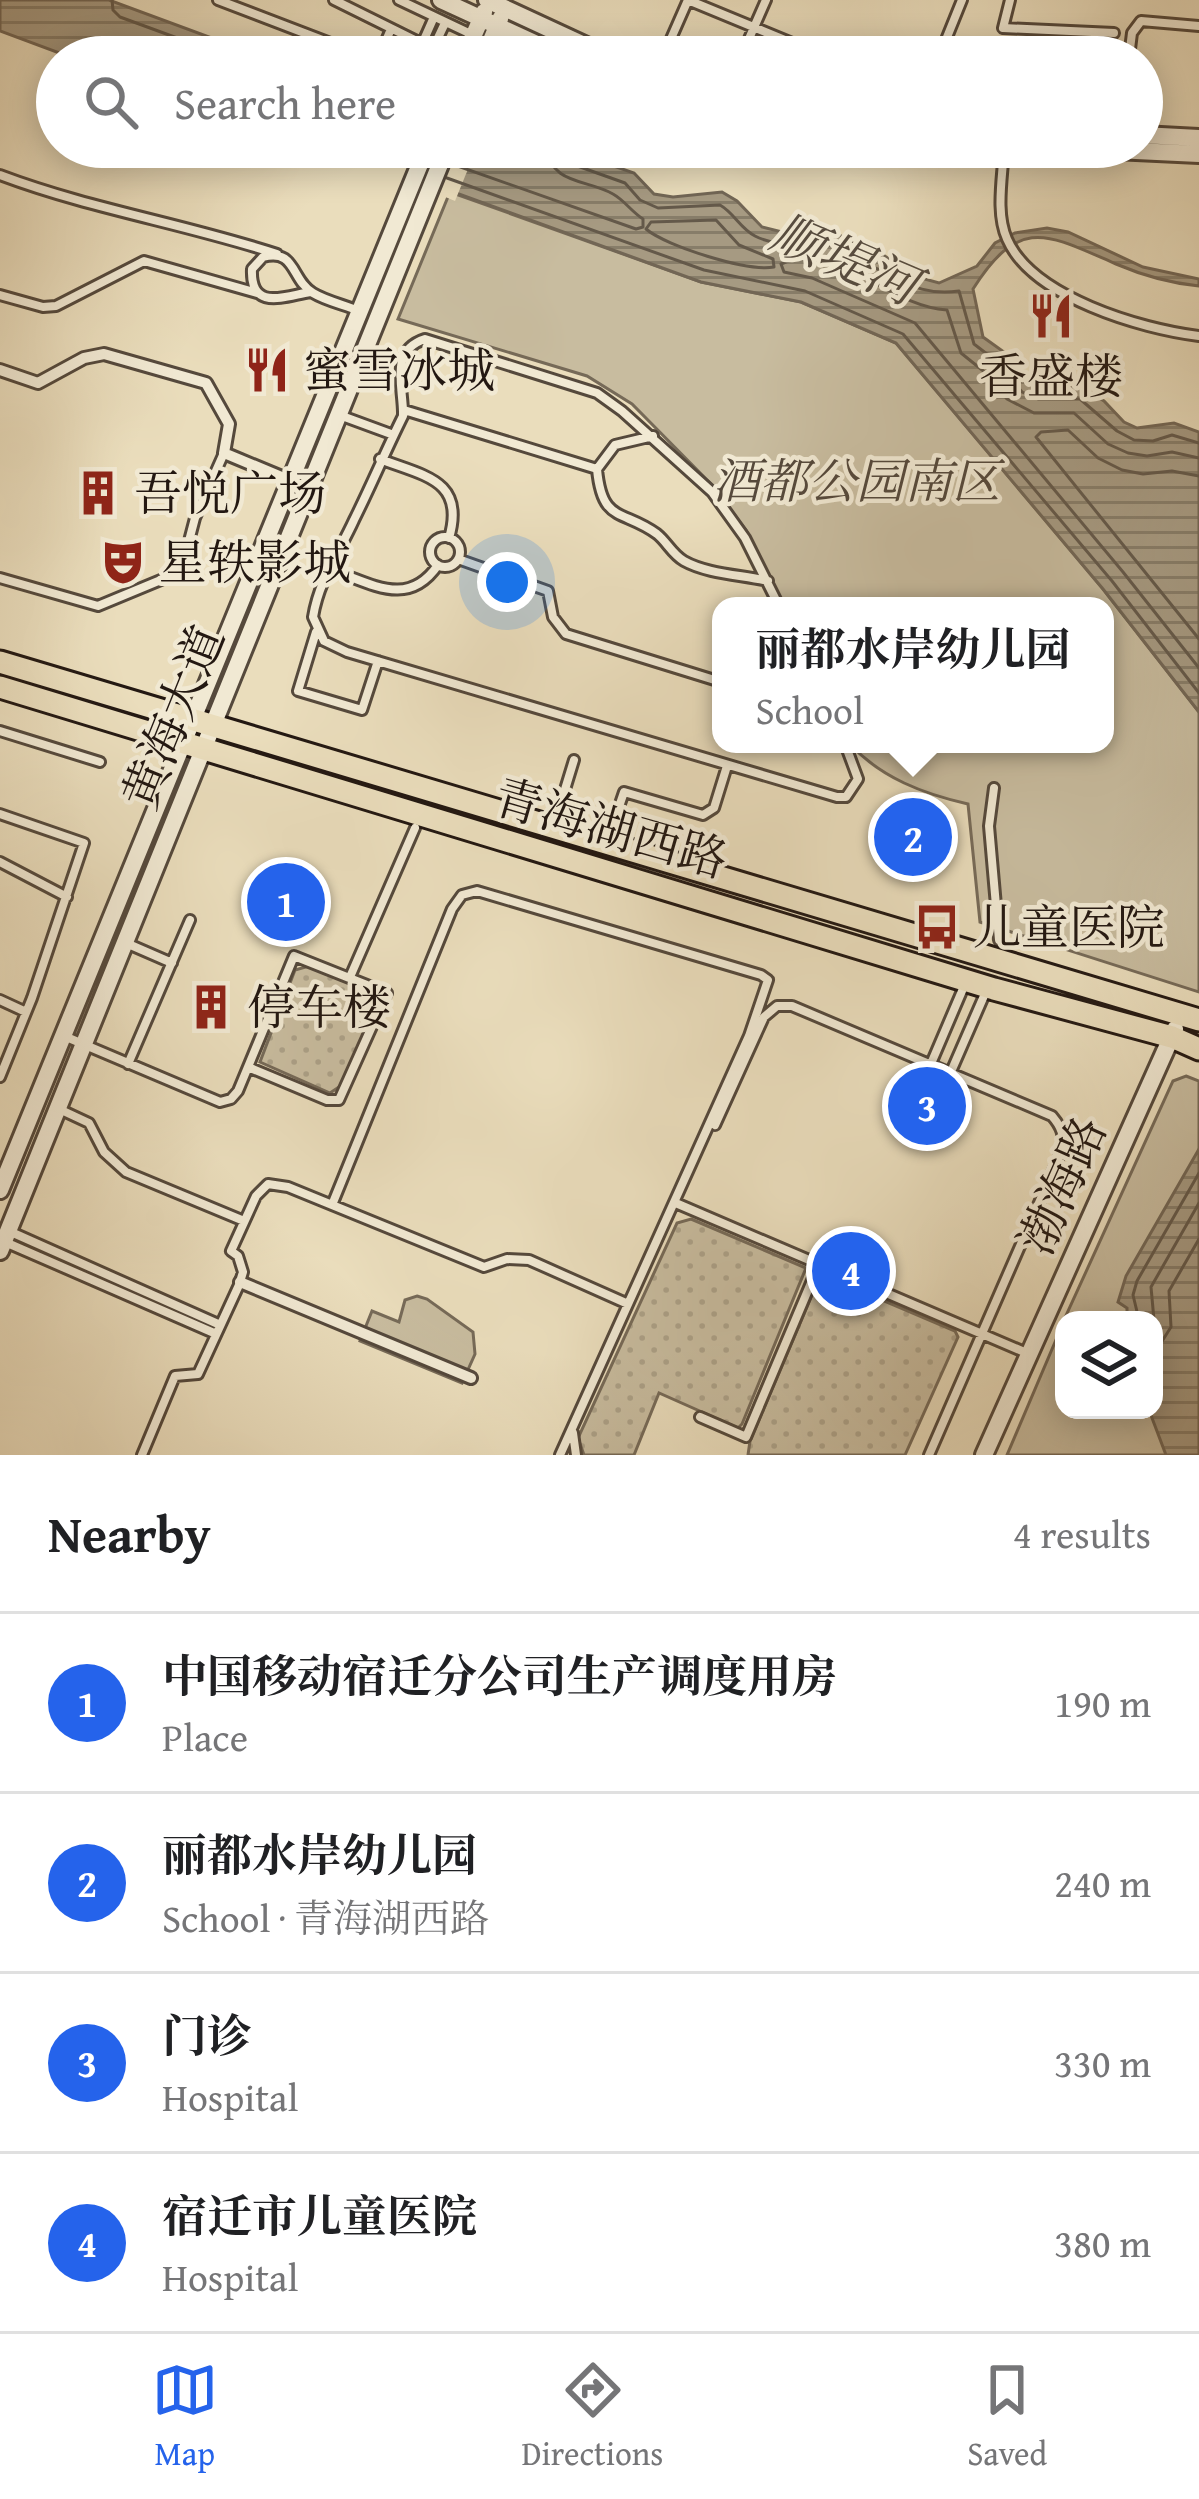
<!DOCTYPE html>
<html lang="en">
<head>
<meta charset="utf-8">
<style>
  body { margin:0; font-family:"Gentium Book Plus","Noto Serif SC",serif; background:#f6f6f6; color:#202124 }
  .controls { position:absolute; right:36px; bottom:36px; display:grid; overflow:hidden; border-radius:24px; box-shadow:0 6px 30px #0003 }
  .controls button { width:108px; height:108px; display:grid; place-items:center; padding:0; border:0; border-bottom:3px solid #e0e0e0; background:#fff; color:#202124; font:60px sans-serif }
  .you { position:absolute; left:507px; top:582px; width:42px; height:42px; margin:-30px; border:9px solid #fff; border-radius:50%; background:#1a73e8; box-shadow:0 0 0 18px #1a73e833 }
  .badge { display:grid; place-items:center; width:78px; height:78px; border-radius:50%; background:#2563eb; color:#fff; font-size:39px; font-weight:700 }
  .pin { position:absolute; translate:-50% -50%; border:6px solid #fff; box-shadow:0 3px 12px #0006 }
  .popup { position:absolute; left:712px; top:597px; width:402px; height:156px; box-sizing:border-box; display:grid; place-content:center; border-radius:24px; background:#fff; filter:drop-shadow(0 3px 9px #0005); font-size:39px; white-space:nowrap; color:#757577 }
  .popup b { font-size:45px; color:#202124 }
  .popup::after { content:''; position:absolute; left:50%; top:100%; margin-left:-24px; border:24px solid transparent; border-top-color:#fff }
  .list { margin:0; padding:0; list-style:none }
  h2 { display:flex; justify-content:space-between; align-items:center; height:156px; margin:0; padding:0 48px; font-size:51px }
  h2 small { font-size:39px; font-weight:400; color:#757577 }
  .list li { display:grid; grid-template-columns:78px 1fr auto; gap:36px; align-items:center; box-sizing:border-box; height:180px; padding:0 48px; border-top:3px solid #e0e0e0 }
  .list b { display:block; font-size:45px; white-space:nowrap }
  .list p { margin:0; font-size:39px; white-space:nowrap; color:#757577 }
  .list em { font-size:39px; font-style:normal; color:#757577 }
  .icon { flex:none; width:66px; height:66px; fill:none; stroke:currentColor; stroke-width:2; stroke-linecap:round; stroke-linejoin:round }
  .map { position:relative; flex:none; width:1199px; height:1455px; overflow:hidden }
  .search { position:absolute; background:#fff; box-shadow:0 6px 30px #0003; left:36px; right:36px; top:36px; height:132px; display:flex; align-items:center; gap:30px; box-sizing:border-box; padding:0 42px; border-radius:66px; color:#757577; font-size:45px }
  .sheet { height:876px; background:#fff }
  nav { display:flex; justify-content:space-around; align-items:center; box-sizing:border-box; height:168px; border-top:3px solid #e0e0e0; background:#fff; font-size:33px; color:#757577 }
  nav a { display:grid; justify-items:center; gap:6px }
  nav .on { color:#2563eb }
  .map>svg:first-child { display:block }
</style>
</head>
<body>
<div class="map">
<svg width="1199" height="1455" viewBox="0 0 1199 1455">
  <defs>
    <pattern id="grass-dots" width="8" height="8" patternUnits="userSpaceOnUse" patternTransform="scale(3)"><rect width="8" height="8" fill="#c8bc9f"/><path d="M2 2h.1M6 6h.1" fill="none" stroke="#aca188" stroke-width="1.8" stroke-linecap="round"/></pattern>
    <pattern id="water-rules" width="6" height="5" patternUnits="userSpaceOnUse" patternTransform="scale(3)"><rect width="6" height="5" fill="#a69a82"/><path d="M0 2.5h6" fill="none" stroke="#877d69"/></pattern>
  </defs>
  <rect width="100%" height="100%" fill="#eaddbc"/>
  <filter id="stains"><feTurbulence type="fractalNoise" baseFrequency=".00167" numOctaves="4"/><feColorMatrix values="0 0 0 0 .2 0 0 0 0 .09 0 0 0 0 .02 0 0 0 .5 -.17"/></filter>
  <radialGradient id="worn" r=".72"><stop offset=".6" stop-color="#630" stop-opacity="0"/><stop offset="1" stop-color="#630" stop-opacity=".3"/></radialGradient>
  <path fill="url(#grass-dots)" stroke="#766a58" stroke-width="3" d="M309,966L368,990L377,1001L345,1083L330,1093L260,1062L295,970Z
    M691,1219L806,1268L742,1424L738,1428L659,1393L634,1455H584L578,1438L677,1223Z
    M821,1274L955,1331L958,1337L905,1455H748L750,1441Z"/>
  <path fill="#c8bc9f" stroke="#766a58" stroke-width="3" d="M450,192L701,282L801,302L896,343L1103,589L1199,712V992L980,922L968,804C924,794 881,778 850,744H1105V606H784L746,530L710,483L632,404L587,376L398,319Z
    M1186,1076L1199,1081V1455H1007L1064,1321V1410H1154V1320H1064L1173,1081Z
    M417,1296L427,1299L473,1332L475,1354L462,1383L360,1341L372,1311L399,1322L405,1300Z"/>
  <path fill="url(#water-rules)" stroke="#726655" stroke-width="3" d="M0,0H109L263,57H70L0,31Z
    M330,147H559L634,173L654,194L673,197L722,192L737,201L762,227L786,233L815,231L841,236L868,252L873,248L914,276L939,283L977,266L995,243L1015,233L1047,228L1068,232L1143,267L1199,279V286C1169,283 1144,276 1116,264C1047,234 1020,215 973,289L983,337L1004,352L1028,382L1039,387L1084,388L1104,401L1124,422L1137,428L1174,423L1199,432V712L1103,589L896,343L801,302L701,282Z
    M1199,1149V1455H1166L1149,1410H1154V1320H1127V1308L1118,1302L1126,1276Z"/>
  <path fill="#eaddbc" d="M389,147H477L455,201L380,170Z"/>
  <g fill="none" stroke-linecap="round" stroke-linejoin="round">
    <path stroke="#64594a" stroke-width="3" d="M112,0L113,10L120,17L229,57
      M562,147L569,163L625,183L640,200L658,208L720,205C734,213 740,228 755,236C780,249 803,239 829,245C843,248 850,258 863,263C900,276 915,297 959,291L974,344L996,361L1022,392L1038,399H1080L1117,431L1134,440L1153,441L1172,435L1199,443
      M452,164L636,229L643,227V219C632,212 624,200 613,194C587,179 550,185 547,147
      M447,178L704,270L805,291L903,334L1112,581L1199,693
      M716,220L739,245L773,259L774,267C747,272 666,246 646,229L651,222Z
      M1199,458L1172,452L1147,456L1128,453L1108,444L1074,413H1034L1007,399L987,374L961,353L947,310C886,306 839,240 781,264L784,272L812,278L915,323L1123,572L1199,668
      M1199,476L1172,471L1143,474L1122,470L1098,458L1068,430L1041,432L1036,437L1199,639
      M1139,1320L1133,1295L1137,1281L1199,1173
      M1154,1320L1151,1287L1199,1203
      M1154,1354L1171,1327L1169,1291L1199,1239"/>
    <g stroke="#55493c" stroke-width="14">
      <path id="service" d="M218,0L367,57
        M334,0L433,49
        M399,0L473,35
        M688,0L826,57
        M1010,0L1003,28L1114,33
        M422,44L434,17
        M379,57L391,29
        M429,57L445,23
        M663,57L688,0
        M741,57L766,0
        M939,57L962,0
        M1129,57L1132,33L1141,21L1199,26
        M1004,147C1003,176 995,212 1007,239C1032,297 1141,329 1199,336
        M0,175C90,209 186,224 277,254
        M310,292C285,296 250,312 252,269L263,257C296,248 291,280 313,293C326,301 345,305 359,311
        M0,295L43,307L56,306L144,261L257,293
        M404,410L597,469C602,524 623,509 657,534C667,542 672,554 684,561C707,574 742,575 768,581
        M342,416L391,434
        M380,459C424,476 466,480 449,538
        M597,469L615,445L653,436
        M430 552a15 15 0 1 1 30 0a15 15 0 1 1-30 0Z
        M458,559L548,591L553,617L566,634L721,682
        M328,569C370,582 407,610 438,565
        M0,578L98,606L168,577L184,560L195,518L224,453
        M779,606L745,538L712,492L622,411L597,393L425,339C388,351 404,388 403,416C386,450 371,486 354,520C339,553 319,580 313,617L324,641L347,652L837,797H846L858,779L845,744
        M316,632L298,691L362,710L378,661
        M0,731L100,762
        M994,788L989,826L999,940
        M0,814L84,843L32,998L0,1077
        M555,822L574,760
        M607,842L624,792L703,815L714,808L727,766
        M0,862L67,897
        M126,943L172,963
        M350,977L415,828
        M0,1000L26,1012
        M64,1036L220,1102L231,1099L238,1091L294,956L387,993L339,1100H327L248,1067
        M128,1064L190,920
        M930,1066L965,984
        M950,1074L987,989
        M59,1109L89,1123L104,1152L126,1172L244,1221
        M715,1125L764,1017L777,1006H792L1052,1116C1061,1126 1065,1136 1062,1150L929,1455
        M678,1204L1029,1354
        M332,1205L452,909L462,895L477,891L761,975L768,980L749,1036L560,1455
        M11,1232L218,1324
        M5,1242L214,1333
        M700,1417L746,1437L819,1264
        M573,1433L576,1455
        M142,1455L175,1376L198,1374L239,1285L243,1272L238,1256L231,1251L256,1196L268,1184L288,1187L484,1267L507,1259L529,1260L628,1304"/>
    </g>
    <g stroke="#55493c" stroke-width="16">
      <path id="pedestrian" d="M0,370L38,383L84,358L104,354L206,383L229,424L224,453L289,480
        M240,1282L471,1378"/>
    </g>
    <g stroke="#55493c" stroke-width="22">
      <path id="tertiary" d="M441,0L565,57
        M487,0L610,57
        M464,57L484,12
        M484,57L500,19
        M1142,135L1199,138
        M1052,147L1199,154
        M0,1190L427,147
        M0,1251L447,147
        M984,1455L1175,1029"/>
    </g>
    <g stroke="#231812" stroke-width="27">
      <path id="primary" d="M0,662L1199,1020
        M0,687L994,989L1172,1037L1199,1049"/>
    </g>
    <use href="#service" stroke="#f1e9d3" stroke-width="8"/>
    <use href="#pedestrian" stroke="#f1e9d3" stroke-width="10"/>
    <use href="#tertiary" stroke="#f1e9d3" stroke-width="16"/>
    <use href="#primary" stroke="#eaddbc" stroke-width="21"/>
  </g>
  <defs>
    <g id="restaurant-bare" transform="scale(3.6)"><path d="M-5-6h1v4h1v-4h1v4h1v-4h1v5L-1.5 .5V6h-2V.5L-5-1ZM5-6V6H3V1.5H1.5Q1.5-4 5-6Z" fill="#8f2418" stroke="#f1e9d3" stroke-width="2.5" paint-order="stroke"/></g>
    <g id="building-bare" transform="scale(3.6)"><path d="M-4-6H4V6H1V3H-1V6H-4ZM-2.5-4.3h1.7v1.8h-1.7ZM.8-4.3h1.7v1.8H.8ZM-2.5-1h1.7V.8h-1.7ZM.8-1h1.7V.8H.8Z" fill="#8f2418" stroke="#f1e9d3" stroke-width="2.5" paint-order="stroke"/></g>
    <g id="theatre-bare" transform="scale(3.6)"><path d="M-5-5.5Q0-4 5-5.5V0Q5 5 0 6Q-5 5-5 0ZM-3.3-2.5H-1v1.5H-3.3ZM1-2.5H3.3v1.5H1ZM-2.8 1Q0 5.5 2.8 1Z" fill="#8f2418" stroke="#f1e9d3" stroke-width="2.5" paint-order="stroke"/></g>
    <g id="bus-bare" transform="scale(3.6)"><path d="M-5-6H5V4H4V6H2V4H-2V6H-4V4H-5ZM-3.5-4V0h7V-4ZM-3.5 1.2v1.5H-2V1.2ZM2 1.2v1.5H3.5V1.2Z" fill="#8f2418" stroke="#f1e9d3" stroke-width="2.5" paint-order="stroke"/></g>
  </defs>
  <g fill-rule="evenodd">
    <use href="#restaurant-bare" x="1051" y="316"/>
    <use href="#restaurant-bare" x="267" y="370"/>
    <use href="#building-bare" x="98" y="493"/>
    <use href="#theatre-bare" x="123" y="562"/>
    <use href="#bus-bare" x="937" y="927"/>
    <use href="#building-bare" x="211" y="1007"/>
  </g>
  <g text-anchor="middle" stroke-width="9" stroke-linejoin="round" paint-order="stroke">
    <g font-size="48" fill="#231812" stroke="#f1e9d3" text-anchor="start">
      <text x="303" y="387">蜜雪冰城</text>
      <text x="1051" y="393" text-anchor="middle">香盛楼</text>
      <text x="134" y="510">吾悦广场</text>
      <text x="159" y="579">星轶影城</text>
      <text x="973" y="944">儿童医院</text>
      <text x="247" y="1024">停车楼</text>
    </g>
    <g font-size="48" font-style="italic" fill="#55493c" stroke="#f1e9d3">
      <text x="856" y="498">酒都公园南区</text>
    </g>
    <g font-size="48" fill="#231812" stroke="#f1e9d3">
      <text transform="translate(173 717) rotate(-68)" y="17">黄海大道</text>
      <text transform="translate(611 828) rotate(16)" y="17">青海湖西路</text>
      <text transform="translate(1062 1185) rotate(-66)" y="17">渤海路</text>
    </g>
    <g font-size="51" font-style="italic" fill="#574c3f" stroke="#f1e9d3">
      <text transform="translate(845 259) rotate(23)" y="18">顺堤河</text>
    </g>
  </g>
  <rect width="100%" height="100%" filter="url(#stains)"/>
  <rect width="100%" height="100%" fill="url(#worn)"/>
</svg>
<div class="controls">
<button><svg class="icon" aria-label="layers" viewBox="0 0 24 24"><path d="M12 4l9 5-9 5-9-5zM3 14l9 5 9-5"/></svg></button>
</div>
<div class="you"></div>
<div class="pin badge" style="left:286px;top:902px">1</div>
<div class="pin badge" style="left:913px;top:837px">2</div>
<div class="popup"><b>丽都水岸幼儿园</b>School</div>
<div class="pin badge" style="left:927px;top:1106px">3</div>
<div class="pin badge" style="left:851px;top:1271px">4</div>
<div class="search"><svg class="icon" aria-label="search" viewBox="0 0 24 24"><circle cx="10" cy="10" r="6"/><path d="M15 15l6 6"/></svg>Search here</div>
</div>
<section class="sheet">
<h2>Nearby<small>4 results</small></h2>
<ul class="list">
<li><span class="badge">1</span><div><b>中国移动宿迁分公司生产调度用房</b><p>Place</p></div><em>190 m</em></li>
<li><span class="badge">2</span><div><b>丽都水岸幼儿园</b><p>School · 青海湖西路</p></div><em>240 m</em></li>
<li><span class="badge">3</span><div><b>门诊</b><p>Hospital</p></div><em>330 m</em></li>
<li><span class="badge">4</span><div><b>宿迁市儿童医院</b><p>Hospital</p></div><em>380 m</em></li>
</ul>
</section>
<nav>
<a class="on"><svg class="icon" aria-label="map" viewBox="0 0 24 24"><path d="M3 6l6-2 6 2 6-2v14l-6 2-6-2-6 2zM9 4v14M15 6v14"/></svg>Map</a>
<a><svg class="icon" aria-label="directions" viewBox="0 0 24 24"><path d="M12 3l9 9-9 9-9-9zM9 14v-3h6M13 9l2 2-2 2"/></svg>Directions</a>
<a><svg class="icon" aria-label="saved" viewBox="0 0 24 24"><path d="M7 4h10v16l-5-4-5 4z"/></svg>Saved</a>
</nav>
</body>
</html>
